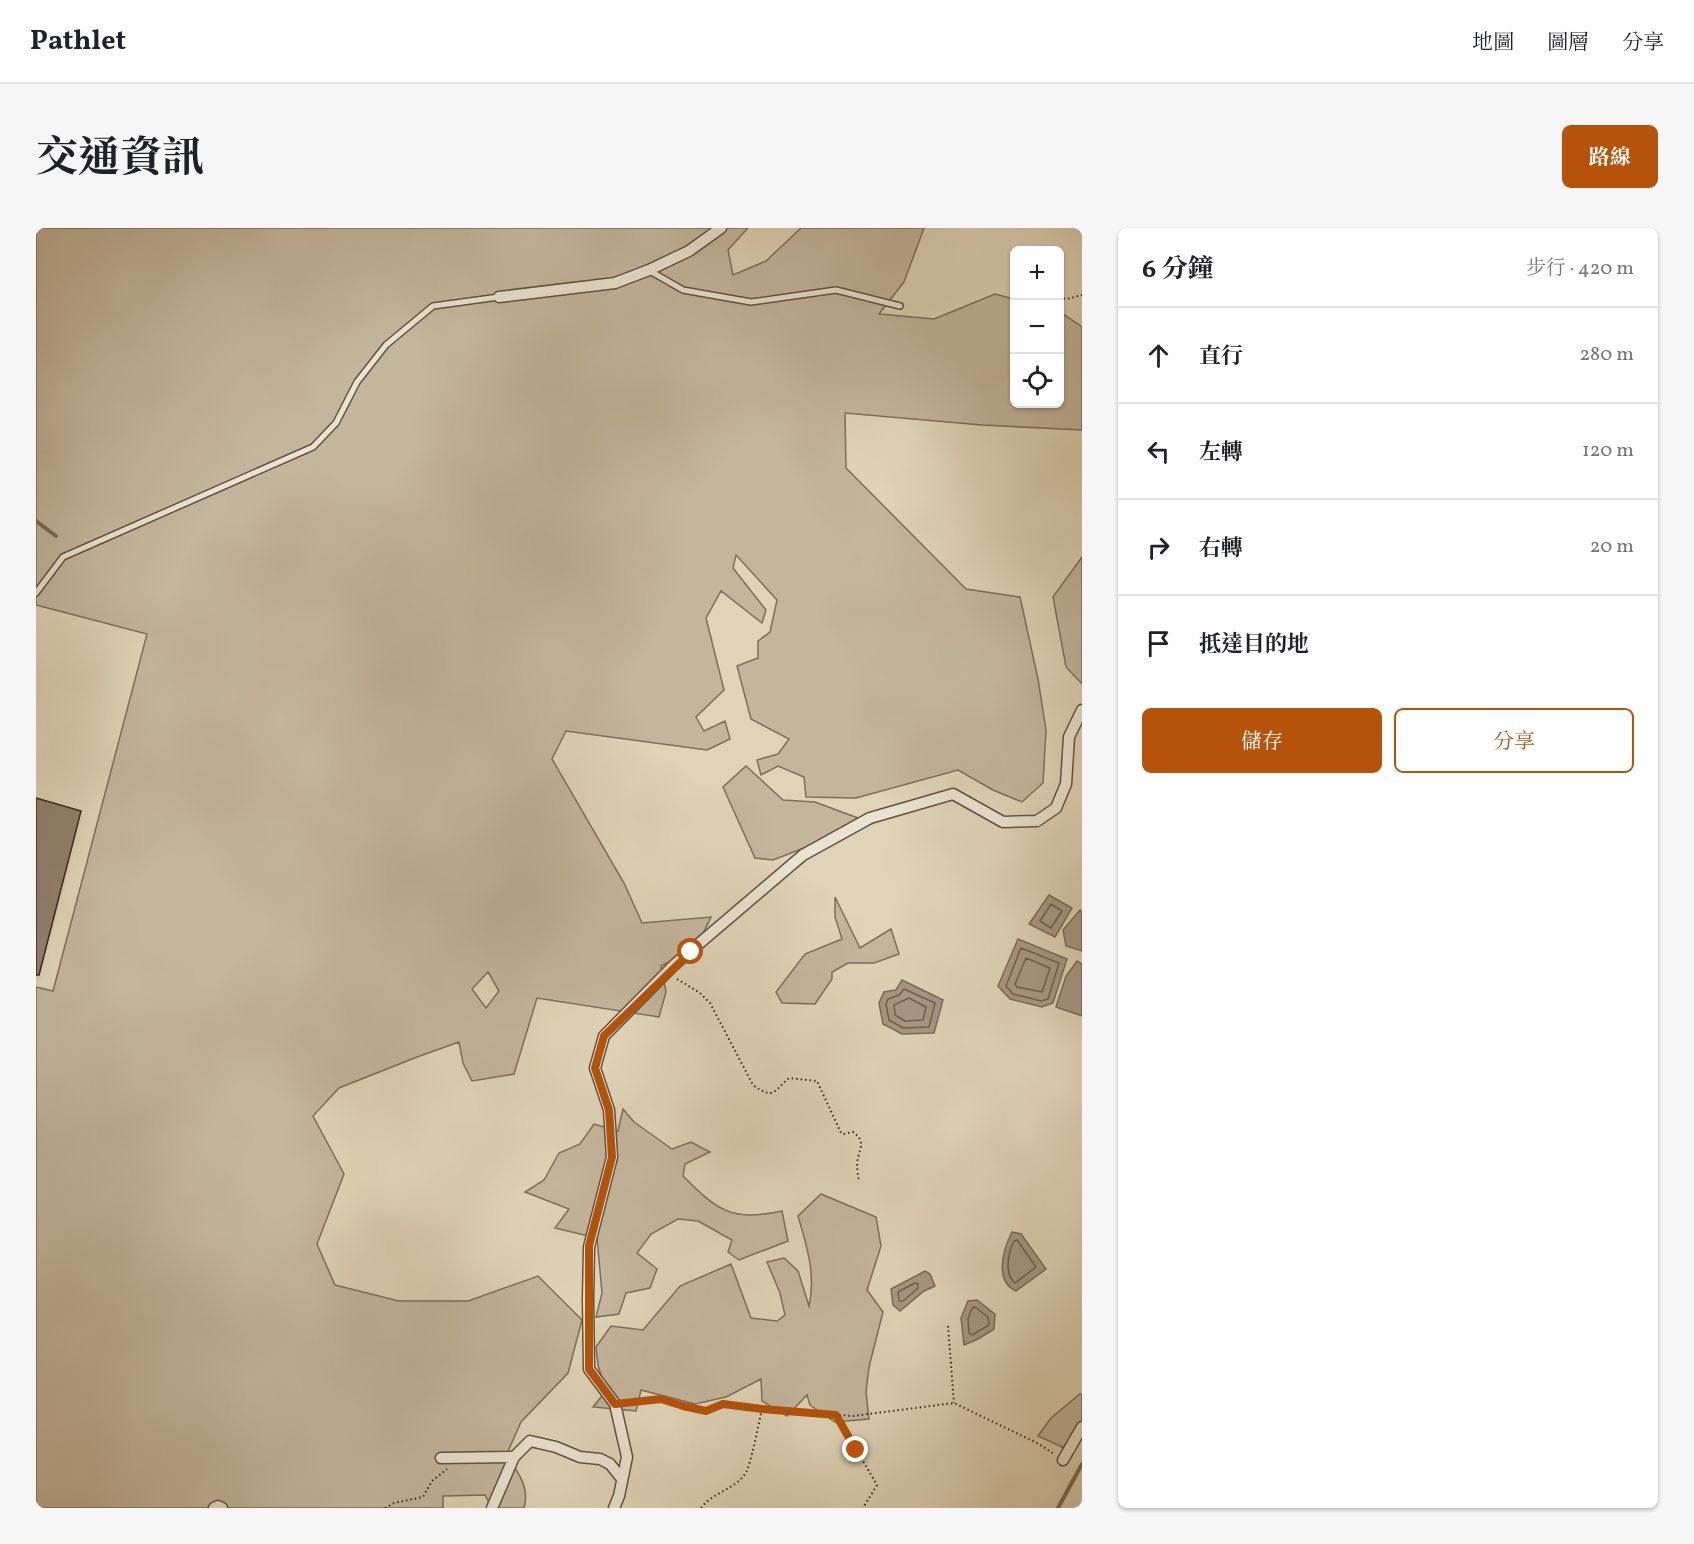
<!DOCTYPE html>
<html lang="zh-TW">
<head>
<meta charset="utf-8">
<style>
  body { margin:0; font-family:Vollkorn,"Noto Serif TC",serif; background:#f6f6f6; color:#202124 }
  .controls { position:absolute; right:18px; top:18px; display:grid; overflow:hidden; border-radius:9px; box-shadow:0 2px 4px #0004 }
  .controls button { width:54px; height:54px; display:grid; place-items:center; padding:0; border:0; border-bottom:2px solid #e0e0e0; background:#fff; color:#202124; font:30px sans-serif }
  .stop { position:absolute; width:18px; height:18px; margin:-14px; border:4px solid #b45309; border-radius:50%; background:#fff }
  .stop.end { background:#b45309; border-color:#fff; box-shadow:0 2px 6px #0008 }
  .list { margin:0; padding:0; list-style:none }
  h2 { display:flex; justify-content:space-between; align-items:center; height:78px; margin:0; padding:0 24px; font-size:26px }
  h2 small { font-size:20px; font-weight:400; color:#757577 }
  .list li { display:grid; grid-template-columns:39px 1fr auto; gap:18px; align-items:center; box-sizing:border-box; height:96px; padding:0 24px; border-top:2px solid #e0e0e0 }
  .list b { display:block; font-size:22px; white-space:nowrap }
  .list em { font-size:20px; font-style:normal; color:#757577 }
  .actions { display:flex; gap:12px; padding:18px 24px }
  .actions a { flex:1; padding:14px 0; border:2px solid #b45309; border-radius:9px; text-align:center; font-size:21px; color:#b45309 }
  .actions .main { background:#b45309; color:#fff }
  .icon { flex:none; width:33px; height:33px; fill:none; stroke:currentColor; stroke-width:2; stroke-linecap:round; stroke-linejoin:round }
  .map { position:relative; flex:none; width:1046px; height:1280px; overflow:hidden; border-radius:9px }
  header { display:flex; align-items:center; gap:36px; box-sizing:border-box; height:84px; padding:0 30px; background:#fff; border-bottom:2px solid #e0e0e0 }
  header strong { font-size:28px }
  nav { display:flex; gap:33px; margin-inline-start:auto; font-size:21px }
  .intro { display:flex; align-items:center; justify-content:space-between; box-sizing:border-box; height:144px; padding:0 36px }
  h1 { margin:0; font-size:42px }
  .button { padding:15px 27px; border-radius:9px; background:#b45309; color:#fff; font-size:21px; font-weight:700 }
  main { display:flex; gap:36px; padding:0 36px }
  aside { flex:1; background:#fff; border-radius:9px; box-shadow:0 2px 4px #0004 }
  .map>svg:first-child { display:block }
</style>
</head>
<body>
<header>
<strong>Pathlet</strong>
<nav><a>地圖</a><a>圖層</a><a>分享</a></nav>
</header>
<div class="intro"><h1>交通資訊</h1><a class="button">路線</a></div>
<main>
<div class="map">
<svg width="1046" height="1280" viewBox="0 0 1046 1280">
  <defs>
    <filter id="shadow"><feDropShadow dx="-4.5" dy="4.5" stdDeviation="3" flood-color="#0004"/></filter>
  </defs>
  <rect width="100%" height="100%" fill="#dfd4b8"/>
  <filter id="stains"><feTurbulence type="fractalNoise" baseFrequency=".00333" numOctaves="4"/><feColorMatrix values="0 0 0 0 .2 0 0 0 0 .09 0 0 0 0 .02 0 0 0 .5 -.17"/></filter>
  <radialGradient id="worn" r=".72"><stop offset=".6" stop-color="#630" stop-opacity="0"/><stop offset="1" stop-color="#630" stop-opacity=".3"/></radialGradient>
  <path fill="#c3b69d" stroke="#7e6e5c" stroke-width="1.5" fill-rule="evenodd" d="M0,0H712L692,22L697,47L730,33L765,0H888L868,54L843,86L898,91L959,66L978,71V176H1023L1024,84L1046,99V202L946,197L809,185L810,240L930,361L984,369L1002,451L1010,502L1007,555L986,574L957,562L922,542L820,570L770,569L768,549L742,538L725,547L721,532L742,526L753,511L715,491L701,438L722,430V413L734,404L741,372L700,327L697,340L730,382L726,395L685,363L670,390L688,462L660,489L668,503L689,493L694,511L671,522L530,503L516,531L588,655L606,695L675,689L660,720L625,738L630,764L623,789L501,770L478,846L436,853L427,835L423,814L381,829L303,860L277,888L308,946L281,1016L299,1057L363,1073H432L502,1048L546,1092L532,1145L485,1194L470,1228C482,1243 494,1260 488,1280H456L449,1267L407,1268V1280H0V759L17,763L111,406L0,377ZM452,744L463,763L450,780L436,761Z
    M1046,329V456L1030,439L1017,369Z
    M710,538L747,572L779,574L822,590L786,613L737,632L719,630L687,559Z
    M799,669L824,720L855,701L863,726L838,735H812L796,744V751L779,776L746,775L740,764L769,726L806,711L799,689Z
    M587,881L598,894L636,921L655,914L674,924L649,936L647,948C681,982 695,994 746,983L752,1013L703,1032L692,1024L696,1012L662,993L642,991L615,1006L601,1025L621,1041L614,1060L590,1065L583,1086L560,1089L566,1065L561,1010L519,1000L533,981L489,964L508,952L523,925L544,916L558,896L582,903Z
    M785,966L840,989L845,1018L831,1062L847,1084L833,1139L830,1164L833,1191L799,1194L774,1177L771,1167L751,1188L726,1173L725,1151L690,1169L659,1176L605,1162L600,1183L557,1179L570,1163L562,1137L560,1119L575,1098L607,1102L644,1058L695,1036L715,1090L741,1093L749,1087L744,1065L731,1034L748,1030L762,1043L773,1078C780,1046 771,1019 762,988Z
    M1044,1166L1046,1167V1209L1037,1224L1002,1208L1015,1190Z"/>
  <path fill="#a79883" stroke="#7b6a59" stroke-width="1.5" d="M1013,667L1036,680L1019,709L993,696Z
    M1044,682L1046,684V723L1030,718L1027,702Z
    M982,711L1031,731L1017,775L1006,779L974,771L962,758Z
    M1041,733L1046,736V788L1020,779L1030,748Z
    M866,752L907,772L898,805L866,806L847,796L843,775L848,764L860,762Z
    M976,1004L985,1006L1010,1041L980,1063C958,1053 967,1022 976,1004Z
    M889,1043L894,1046L899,1058L888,1063L864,1083L857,1077L855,1061Z
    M941,1072L959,1086L958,1101L942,1111L928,1117L925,1090L932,1073Z"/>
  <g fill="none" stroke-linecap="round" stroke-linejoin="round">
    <path stroke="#705e4f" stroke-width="1.5" d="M1015,676L1026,683L1015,700L1004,693Z
      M985,720L1023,735L1012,771L1005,773L977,766L970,758Z
      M990,730L1014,740L1006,764L981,759L979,756Z
      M868,761L899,775L893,799L867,800L853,792L850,776L852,771L863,767Z
      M873,770L890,779L887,792L869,793L859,787L858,777Z
      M981,1012L1000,1039L979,1055C968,1047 972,1024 978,1013Z
      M879,1055L882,1056V1060L867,1073H863L862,1064Z
      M939,1079L952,1089L953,1097L936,1107L933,1105L932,1091L936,1080Z"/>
    <path stroke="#7b6a59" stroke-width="4" d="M0,293L20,308
      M1022,1280L1046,1236"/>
  </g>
  <path fill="#90806d" stroke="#3a251b" stroke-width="1.5" filter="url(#shadow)" d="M0,570L45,583L3,747H0Z"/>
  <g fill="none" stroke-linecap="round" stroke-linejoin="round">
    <g stroke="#635142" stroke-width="8">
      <path id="service" d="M614,43L647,62L715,74L800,62L864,78
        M0,365L27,329L277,219L300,195L321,154L350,117L397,78L463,69"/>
    </g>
    <g stroke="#635142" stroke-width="13">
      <path id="minor" d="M463,69L579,55L613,42L653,23L685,0
        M405,1230L478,1229
        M1027,1232L1046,1199
        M178,1280L182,1278L186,1280
        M456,1280L478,1229L494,1213L520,1219L544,1229L564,1231L574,1236L586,1251
        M578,1280L583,1268L591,1229L579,1176L553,1141L552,1072L553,1019L576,929L573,882L559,840L568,808L638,737L767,627L834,590L917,566L967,594L1001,593L1020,580L1030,556L1033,509L1046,482"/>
    </g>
    <path stroke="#3a251b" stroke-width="2" stroke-dasharray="1.5 3" stroke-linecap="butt" d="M1023,70L1031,71L1046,67
      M641,751L664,765L674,775L717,857C739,873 738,862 753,850L781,853L805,905L808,906L817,904C829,913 825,918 822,930C820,937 822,947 823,954
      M912,1098L918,1175
      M591,1174L625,1171L647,1178L670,1183L687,1176L726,1181L817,1188L918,1175L1003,1216L1018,1226
      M800,1187L841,1257L827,1280
      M349,1280L358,1275L387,1269L396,1253L411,1241
      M665,1280C676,1265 699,1261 709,1246C715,1238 723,1193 726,1181"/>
    <use href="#service" stroke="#eae3d1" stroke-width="5"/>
    <use href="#minor" stroke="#eae3d1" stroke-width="10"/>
  </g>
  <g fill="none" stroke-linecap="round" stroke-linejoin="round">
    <path stroke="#b45309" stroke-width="8" d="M655,724L568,808L559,840L573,882L576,929L553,1018V1141L579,1176L625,1171L647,1178L670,1183L687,1176L726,1181L800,1187L820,1222"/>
  </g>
  <rect width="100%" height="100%" filter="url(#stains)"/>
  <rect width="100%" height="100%" fill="url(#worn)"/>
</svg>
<div class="controls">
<button>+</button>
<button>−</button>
<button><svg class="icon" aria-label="locate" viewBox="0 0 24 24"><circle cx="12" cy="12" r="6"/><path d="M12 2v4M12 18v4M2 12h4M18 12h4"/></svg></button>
</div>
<div class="stop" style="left:655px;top:724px"></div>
<div class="stop end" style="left:820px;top:1222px"></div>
</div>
<aside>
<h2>6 分鐘<small>步行 · 420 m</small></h2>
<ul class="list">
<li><svg class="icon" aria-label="ahead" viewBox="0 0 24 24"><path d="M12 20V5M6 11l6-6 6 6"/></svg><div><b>直行</b></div><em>280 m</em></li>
<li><svg class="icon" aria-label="left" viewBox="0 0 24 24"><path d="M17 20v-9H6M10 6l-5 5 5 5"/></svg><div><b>左轉</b></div><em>120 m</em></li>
<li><svg class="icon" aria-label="right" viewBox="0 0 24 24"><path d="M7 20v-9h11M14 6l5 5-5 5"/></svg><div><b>右轉</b></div><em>20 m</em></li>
<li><svg class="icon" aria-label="arrive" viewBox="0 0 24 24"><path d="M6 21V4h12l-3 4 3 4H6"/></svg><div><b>抵達目的地</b></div></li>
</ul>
<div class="actions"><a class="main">儲存</a><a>分享</a></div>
</aside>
</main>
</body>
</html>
